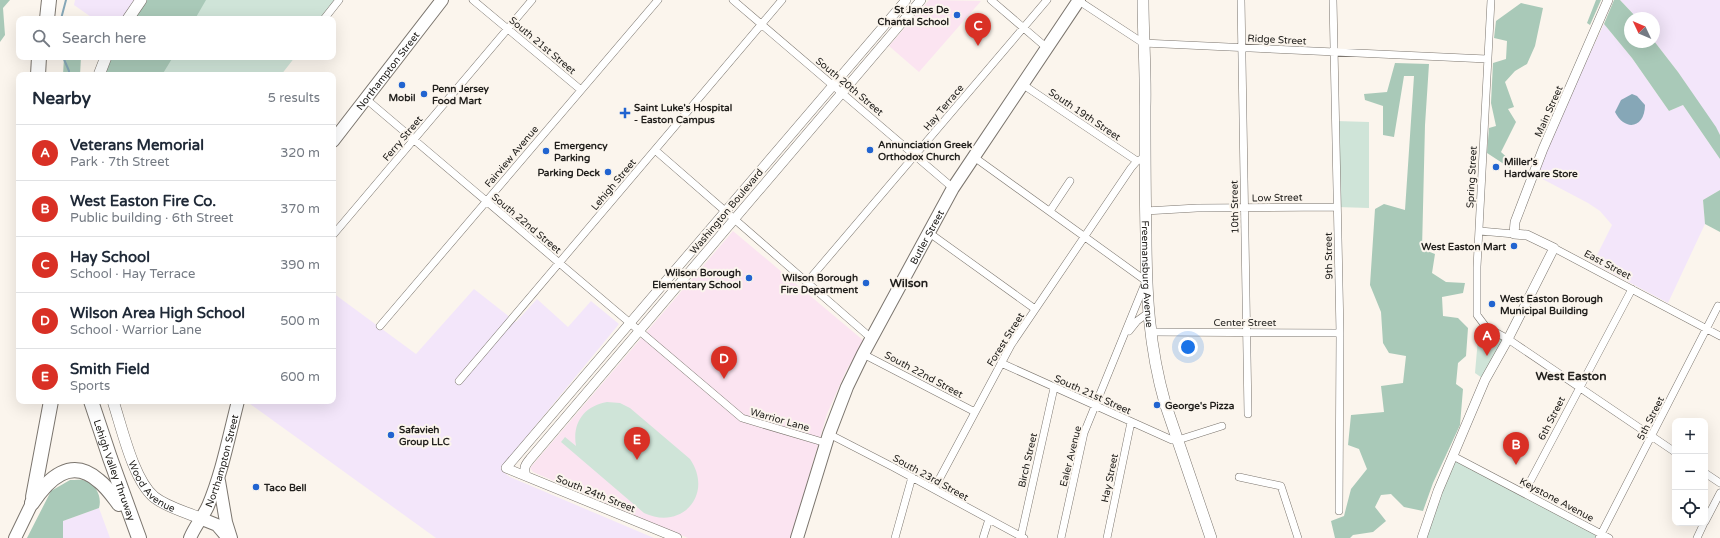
<!DOCTYPE html>
<html lang="en">
<head>
<meta charset="utf-8">
<style>
  body { margin:0; font-family:"Varela Round",sans-serif; background:#f2f2f3; color:#1f2937 }
  .controls { position:absolute; right:12px; bottom:12px; display:grid; overflow:hidden; border-radius:8px; box-shadow:0 4px 16px #0002 }
  .controls button { width:36px; height:36px; display:grid; place-items:center; padding:0; border:0; border-bottom:1px solid #e0e1e3; background:#fff; color:#1f2937; font:20px sans-serif }
  .compass { position:absolute; left:1624px; top:12px; width:36px; height:36px; border-radius:50%; background:#fff; box-shadow:0 4px 16px #0002; rotate:314deg }
  .you { position:absolute; left:1188px; top:347px; width:14px; height:14px; margin:-10px; border:3px solid #fff; border-radius:50%; background:#1a73e8; box-shadow:0 0 0 6px #1a73e833 }
  .badge { display:grid; place-items:center; width:26px; height:26px; border-radius:50%; background:#d93025; color:#fff; font-size:13px; font-weight:700 }
  .pin { position:absolute; translate:-50% -33px; filter:drop-shadow(0 1px 2px #0008) }
  .pin::after { content:''; position:absolute; top:21px; width:14px; height:12px; background:inherit; clip-path:polygon(0 0,100% 0,50% 100%) }
  .list { margin:0; padding:0; list-style:none }
  h2 { display:flex; justify-content:space-between; align-items:center; height:52px; margin:0; padding:0 16px; font-size:17px }
  h2 small { font-size:13px; font-weight:400; color:#747a83 }
  .list li { display:grid; grid-template-columns:26px 1fr auto; gap:12px; align-items:center; box-sizing:border-box; height:56px; padding:0 16px; border-top:1px solid #e0e1e3 }
  .list b { display:block; font-size:15px; white-space:nowrap }
  .list p { margin:0; font-size:13px; white-space:nowrap; color:#747a83 }
  .list em { font-size:13px; font-style:normal; color:#747a83 }
  .icon { flex:none; width:22px; height:22px; fill:none; stroke:currentColor; stroke-width:2; stroke-linecap:round; stroke-linejoin:round }
  .map { position:relative; flex:none; width:1720px; height:538px; overflow:hidden }
  .search { position:absolute; background:#fff; box-shadow:0 4px 16px #0002; left:16px; top:16px; width:320px; height:44px; display:flex; align-items:center; gap:10px; box-sizing:border-box; padding:0 14px; border-radius:8px; color:#747a83; font-size:15px }
  .panel { position:absolute; background:#fff; box-shadow:0 4px 16px #0002; left:16px; top:72px; width:320px; height:332px; border-radius:8px }
  .map>svg:first-child { display:block }
</style>
</head>
<body>
<div class="map">
<svg width="1720" height="538" viewBox="0 0 1720 538">
  <rect width="100%" height="100%" fill="#fbf5ed"/>
  <path fill="#f3e6fa" d="M75,0H136L122,19H94L74,5Z
    M1620,0H1720V135L1678,72L1654,41V18H1637Z
    M1604,24L1632,58L1669,111L1683,105L1720,159V190L1703,200L1705,224L1668,303L1593,263L1612,225L1600,211L1588,203L1533,174Z
    M474,289L516,322L537,299L568,327L591,301L619,324L503,465L502,471L510,477L654,538H436L246,401H333V293L416,354Z
    M99,508L110,538H63V521Z"/>
  <path fill="#fbe4f1" d="M929,0L981,1L919,72L889,46Z
    M733,231L864,341L846,371L827,414L791,538H688L533,472L530,468Z"/>
  <path fill="#cfe4d8" d="M145,0H339L324,19H133Z
    M110,57H295L281,75H103Z
    M1336,121L1369,122V208L1337,207Z
    M1479,327L1494,332L1508,339L1485,380L1475,373Z
    M607,402L620,403L630,408L690,459C714,494 682,531 644,513L561,442L565,437L576,446C572,423 584,406 607,402Z
    M1453,456L1601,534L1599,538H1423Z"/>
  <path fill="#a9c9b8" d="M0,0H10L3,8L5,35L0,42Z
    M145,0H206L195,19H133Z
    M1596,0H1601L1590,25L1587,23Z
    M1614,0H1620L1637,18H1630V42L1654,41L1678,72L1716,127L1720,135V159L1683,105L1669,111L1632,58L1604,24Z
    M1521,3L1543,8L1535,46L1527,64L1515,71L1505,82L1514,107L1508,109L1516,122L1501,152L1512,162L1510,168L1487,153L1489,128L1496,126L1491,103L1493,63L1506,59L1507,41L1494,38L1496,21Z
    M64,57H81L80,75H63Z
    M110,57H173L162,75H103Z
    M1395,63L1429,64L1425,125L1422,249L1435,254L1432,273L1446,282L1465,283L1463,293L1442,297L1443,316L1458,318L1468,328L1466,356L1458,363L1456,384L1463,389L1460,425L1433,483L1423,511L1404,507L1391,494L1381,495L1375,507L1386,521L1373,532L1353,535L1350,538H1335L1331,521L1344,516L1351,489L1367,469L1359,449L1348,445L1351,415L1384,412L1381,386L1403,383L1406,356L1389,353L1383,343L1381,312L1370,285L1375,209L1384,204L1405,210L1414,76H1404L1394,137L1383,135V106L1365,100L1364,94L1387,92Z
    M1720,190V232L1705,224L1703,200Z
    M70,480C75,480 82,479 86,481C97,485 102,498 99,508L63,521V538H27L51,491Z"/>
  <path fill="#86a7b7" d="M1632,94L1637,96L1645,105C1645,128 1625,132 1615,112L1621,100Z"/>
  <g fill="none" stroke-linecap="round" stroke-linejoin="round">
    <path stroke="#86a7b7" stroke-width="2" d="M61,19L66,0
      M63,57L69,71V75"/>
    <g stroke="#7b756e" stroke-width="8">
      <path id="minor" d="M473,0L581,90
        M733,0L953,188
        M991,0L1047,48
        M1241,0L1248,414
        M1333,0L1340,333L1339,511
        M1491,0L1477,267V315L1486,327L1508,339L1675,452
        M1079,1L1143,43L1487,59
        M324,19L339,0
        M1022,84L1137,161
        M366,99L742,418L826,443
        M655,150L871,338
        M974,157L1146,281L1084,433L1061,538
        M1050,211L1070,181
        M1145,211L1197,208L1337,207
        M1480,231L1514,234
        M928,232L1035,309
        M333,235L532,0
        M1554,248L1720,336
        M807,282L1047,0
        M380,326L658,0
        M1129,331L1137,321L1148,313
        M1150,332L1340,333
        M863,354L975,412
        M1001,363L1172,440H1178L1222,426
        M459,381L782,0
        M829,434L893,467L1024,538
        M1453,456L1609,538
        M1705,473L1720,483
        M1239,477L1281,486L1298,538
        M934,489L1011,345L1131,168L1137,161L1144,158
        M1524,493L1632,289
        M1705,522L1720,493
        M1021,536L1054,388
        M895,538L912,477
        M983,538L989,519
        M1107,538L1131,422
        M1599,538L1718,306
        M1697,538L1704,523"/>
    </g>
    <g stroke="#7b756e" stroke-width="10">
      <path id="tertiary" d="M526,476C523,467 526,464 531,458L921,0
        M677,538L506,468L906,0
        M1422,538L1438,491L1485,380L1508,339L1554,248L1527,235L1514,234L1515,222L1543,149L1608,0"/>
    </g>
    <g stroke="#7b756e" stroke-width="12">
      <g id="secondary">
        <path id="s1" d="M1143,0C1143,36 1146,71 1145,107C1145,149 1145,192 1146,234C1146,293 1149,347 1165,403L1211,538"/>
        <path d="M128,19L141,0"/>
        <path d="M99,75L106,57"/>
        <path id="s2" d="M113,401C122,428 133,479 154,497C168,508 187,512 202,519"/>
      </g>
    </g>
    <g stroke="#7b756e" stroke-width="14">
      <g id="primary">
        <path id="s3" d="M333,141L442,0"/>
        <path d="M219,481L226,522L231,538"/>
        <path d="M202,519L217,525L228,538"/>
        <path d="M15,538L32,503"/>
        <path id="s4" d="M190,538C195,526 203,517 208,506C222,473 229,436 238,401"/>
        <path id="s5" d="M797,538L829,434L847,387L863,354L953,188L1079,0"/>
      </g>
    </g>
    <g stroke="#7b756e" stroke-width="16">
      <g id="motorway">
        <path d="M47,19L49,0"/>
        <path d="M38,75L39,57"/>
        <path id="s6" d="M91,401L110,458L139,538"/>
        <path d="M33,497L51,401"/>
        <path d="M32,503C48,479 71,456 99,481C107,487 113,496 119,504"/>
      </g>
    </g>
    <use href="#minor" stroke="#fff" stroke-width="7"/>
    <use href="#tertiary" stroke="#fff" stroke-width="9"/>
    <use href="#secondary" stroke="#fff" stroke-width="11"/>
    <use href="#primary" stroke="#fff" stroke-width="12"/>
    <use href="#motorway" stroke="#fff" stroke-width="14"/>
  </g>
  <g fill="#2164d0" stroke="#fbf5ed" stroke-width="1.5">
    <circle cx="957" cy="15" r="4"/>
    <circle cx="402" cy="85" r="4"/>
    <circle cx="424" cy="94" r="4"/>
    <path d="M623 107h4v4h4v4h-4v4h-4v-4h-4v-4h4z"/>
    <circle cx="870" cy="150" r="4"/>
    <circle cx="546" cy="151" r="4"/>
    <circle cx="1496" cy="167" r="4"/>
    <circle cx="608" cy="172" r="4"/>
    <circle cx="1514" cy="246" r="4"/>
    <circle cx="749" cy="278" r="4"/>
    <circle cx="866" cy="283" r="4"/>
    <circle cx="1492" cy="304" r="4"/>
    <circle cx="1157" cy="405" r="4"/>
    <circle cx="391" cy="435" r="4"/>
    <circle cx="256" cy="487" r="4"/>
  </g>
  <g text-anchor="middle" stroke-width="4" stroke-linejoin="round" paint-order="stroke">
    <g font-size="10" font-weight="bold" fill="#23211e" stroke="#fbf5ed" text-anchor="start">
      <text x="949" y="13" text-anchor="end">St Janes De<tspan x="949" dy="12">Chantal School</tspan></text>
      <text x="432" y="92">Penn Jersey<tspan x="432" dy="12">Food Mart</tspan></text>
      <text x="402" y="101" text-anchor="middle">Mobil</text>
      <text x="634" y="111">Saint Luke's Hospital<tspan x="634" dy="12">- Easton Campus</tspan></text>
      <text x="878" y="148">Annunciation Greek<tspan x="878" dy="12">Orthodox Church</tspan></text>
      <text x="554" y="149">Emergency<tspan x="554" dy="12">Parking</tspan></text>
      <text x="1504" y="165">Miller's<tspan x="1504" dy="12">Hardware Store</tspan></text>
      <text x="600" y="176" text-anchor="end">Parking Deck</text>
      <text x="1506" y="250" text-anchor="end">West Easton Mart</text>
      <text x="741" y="276" text-anchor="end">Wilson Borough<tspan x="741" dy="12">Elementary School</tspan></text>
      <text x="858" y="281" text-anchor="end">Wilson Borough<tspan x="858" dy="12">Fire Department</tspan></text>
      <text x="1500" y="302">West Easton Borough<tspan x="1500" dy="12">Municipal Building</tspan></text>
      <text x="1165" y="409">George's Pizza</text>
      <text x="399" y="433">Safavieh<tspan x="399" dy="12">Group LLC</tspan></text>
      <text x="264" y="491">Taco Bell</text>
    </g>
    <g font-size="10" fill="#23211e" stroke="#fbf5ed">
      <text transform="translate(1277 39) rotate(3)" y="4">Ridge Street</text>
      <text transform="translate(543 45) rotate(40)" y="4">South 21st Street</text>
      <text dy="4" stroke="none"><textPath href="#s3" startOffset="89">Northampton Street</textPath></text>
      <text transform="translate(850 86) rotate(40)" y="4">South 20th Street</text>
      <text transform="translate(943 107) rotate(-50)" y="4">Hay Terrace</text>
      <text transform="translate(1548 111) rotate(-66)" y="4">Main Street</text>
      <text transform="translate(1085 114) rotate(34)" y="4">South 19th Street</text>
      <text transform="translate(402 138) rotate(-50)" y="4">Ferry Street</text>
      <text transform="translate(511 156) rotate(-50)" y="4">Fairview Avenue</text>
      <text transform="translate(1471 177) rotate(-87)" y="4">Spring Street</text>
      <text transform="translate(613 184) rotate(-50)" y="4">Lehigh Street</text>
      <text transform="translate(1277 197) rotate(-1)" y="4">Low Street</text>
      <text transform="translate(1234 207) rotate(-91)" y="4">10th Street</text>
      <text transform="translate(726 211) rotate(-50)" y="4">Washington Boulevard</text>
      <text transform="translate(527 223) rotate(40)" y="4">South 22nd Street</text>
      <text dy="4" stroke="none"><textPath href="#s5" startOffset="329">Butler Street</textPath></text>
      <text transform="translate(1328 256) rotate(-91)" y="4">9th Street</text>
      <text transform="translate(1608 264) rotate(28)" y="4">East Street</text>
      <text dy="4" stroke="none"><textPath href="#s1" startOffset="274">Freemansburg Avenue</textPath></text>
      <text x="1245" y="326">Center Street</text>
      <text transform="translate(1005 339) rotate(-58)" y="4">Forest Street</text>
      <text transform="translate(924 374) rotate(28)" y="4">South 22nd Street</text>
      <text transform="translate(1093 394) rotate(24)" y="4">South 21st Street</text>
      <text transform="translate(1551 418) rotate(-63)" y="4">6th Street</text>
      <text transform="translate(1650 418) rotate(-63)" y="4">5th Street</text>
      <text transform="translate(780 419) rotate(16)" y="4">Warrior Lane</text>
      <text transform="translate(1070 456) rotate(-76)" y="4">Ealer Avenue</text>
      <text dy="4" stroke="none"><textPath href="#s4" startOffset="84">Northampton Street</textPath></text>
      <text transform="translate(1027 460) rotate(-77)" y="4">Birch Street</text>
      <text dy="4" stroke="none"><textPath href="#s6" startOffset="73">Lehigh Valley Thruway</textPath></text>
      <text transform="translate(931 477) rotate(29)" y="4">South 23rd Street</text>
      <text transform="translate(1109 478) rotate(-78)" y="4">Hay Street</text>
      <text dy="4" stroke="none"><textPath href="#s2" startOffset="96">Wood Avenue</textPath></text>
      <text transform="translate(596 493) rotate(22)" y="4">South 24th Street</text>
      <text transform="translate(1557 499) rotate(28)" y="4">Keystone Avenue</text>
    </g>
    <g font-size="12" font-weight="bold" fill="#23211e" stroke="#fbf5ed">
      <text x="909" y="287">Wilson</text>
      <text x="1571" y="380">West Easton</text>
    </g>
  </g>
</svg>
<div class="controls">
<button>+</button>
<button>−</button>
<button><svg class="icon" aria-label="locate" viewBox="0 0 24 24"><circle cx="12" cy="12" r="6"/><path d="M12 2v4M12 18v4M2 12h4M18 12h4"/></svg></button>
</div>
<svg class="compass" viewBox="-18 -18 36 36"><path d="M0-13l5 13h-10z" fill="#e53935"/><path d="M0 13l5-13h-10z" fill="#747a83"/></svg>
<div class="you"></div>
<div class="pin badge" style="left:1487px;top:356px">A</div>
<div class="pin badge" style="left:1516px;top:465px">B</div>
<div class="pin badge" style="left:978px;top:46px">C</div>
<div class="pin badge" style="left:724px;top:379px">D</div>
<div class="pin badge" style="left:637px;top:460px">E</div>
<div class="search"><svg class="icon" aria-label="search" viewBox="0 0 24 24"><circle cx="10" cy="10" r="6"/><path d="M15 15l6 6"/></svg>Search here</div>
<section class="panel">
<h2>Nearby<small>5 results</small></h2>
<ul class="list">
<li><span class="badge">A</span><div><b>Veterans Memorial</b><p>Park · 7th Street</p></div><em>320 m</em></li>
<li><span class="badge">B</span><div><b>West Easton Fire Co.</b><p>Public building · 6th Street</p></div><em>370 m</em></li>
<li><span class="badge">C</span><div><b>Hay School</b><p>School · Hay Terrace</p></div><em>390 m</em></li>
<li><span class="badge">D</span><div><b>Wilson Area High School</b><p>School · Warrior Lane</p></div><em>500 m</em></li>
<li><span class="badge">E</span><div><b>Smith Field</b><p>Sports</p></div><em>600 m</em></li>
</ul>
</section>
</div>
</body>
</html>
